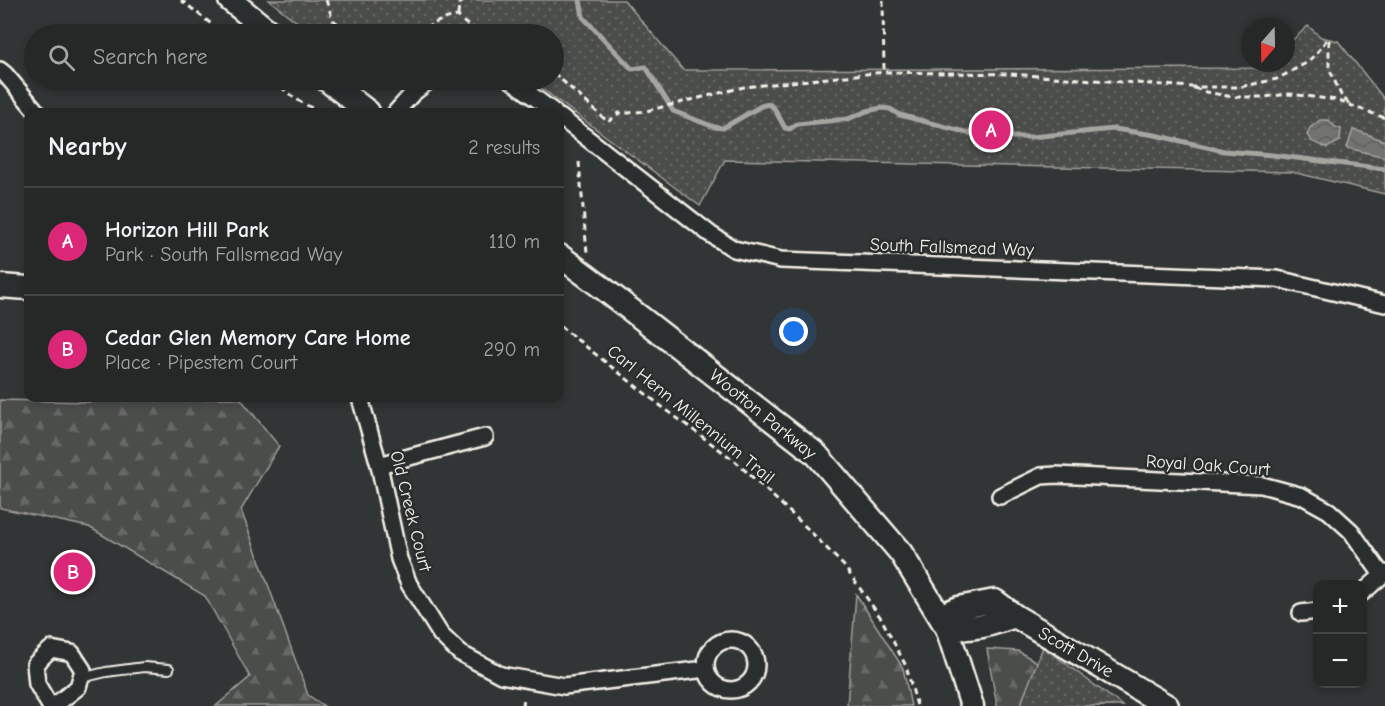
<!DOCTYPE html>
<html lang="en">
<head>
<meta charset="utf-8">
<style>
  body { margin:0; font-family:"Comic Neue",sans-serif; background:#323434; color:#f1f3f6 }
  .controls { position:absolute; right:18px; bottom:18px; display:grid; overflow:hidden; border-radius:12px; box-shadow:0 3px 9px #0003 }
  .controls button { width:54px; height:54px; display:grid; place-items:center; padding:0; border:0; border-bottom:2px solid #424445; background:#262828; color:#f1f3f6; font:30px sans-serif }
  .compass { position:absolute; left:1241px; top:18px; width:54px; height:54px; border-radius:50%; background:#262828; box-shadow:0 3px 9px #0003; rotate:200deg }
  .you { position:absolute; left:794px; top:332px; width:21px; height:21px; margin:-15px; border:4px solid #fff; border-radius:50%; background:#1a73e8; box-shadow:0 0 0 9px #1a73e833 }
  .badge { display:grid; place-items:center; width:39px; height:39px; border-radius:50%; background:#db2777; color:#fff; font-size:20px; font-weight:700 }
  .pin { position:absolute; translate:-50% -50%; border:3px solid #fff; box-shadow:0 2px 6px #0006 }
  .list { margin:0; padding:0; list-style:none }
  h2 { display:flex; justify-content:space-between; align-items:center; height:78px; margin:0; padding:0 24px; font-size:26px }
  h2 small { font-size:20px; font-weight:400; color:#a4a6a8 }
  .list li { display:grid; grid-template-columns:39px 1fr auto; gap:18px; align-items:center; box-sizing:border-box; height:108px; padding:0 24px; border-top:2px solid #424445 }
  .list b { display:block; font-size:22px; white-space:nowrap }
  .list p { margin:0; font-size:20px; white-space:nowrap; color:#a4a6a8 }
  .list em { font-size:20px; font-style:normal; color:#a4a6a8 }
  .icon { flex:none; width:33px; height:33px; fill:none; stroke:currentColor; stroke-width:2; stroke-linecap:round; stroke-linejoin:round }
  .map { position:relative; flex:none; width:1385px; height:706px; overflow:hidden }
  .search { position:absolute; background:#262828; box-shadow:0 3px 9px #0003; left:24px; top:24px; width:540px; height:66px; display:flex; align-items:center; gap:15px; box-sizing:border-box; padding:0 21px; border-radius:33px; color:#a4a6a8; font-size:22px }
  .panel { position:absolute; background:#262828; box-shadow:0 3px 9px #0003; left:24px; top:108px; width:540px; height:294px; border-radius:12px }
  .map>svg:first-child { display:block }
</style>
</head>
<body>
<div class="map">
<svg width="1385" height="706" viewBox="0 0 1385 706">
  <defs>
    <pattern id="forest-firs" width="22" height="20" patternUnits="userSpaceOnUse" patternTransform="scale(1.5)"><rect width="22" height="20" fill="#4b4d4c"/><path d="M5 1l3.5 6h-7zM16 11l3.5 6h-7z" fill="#666766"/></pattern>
    <pattern id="park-dots" width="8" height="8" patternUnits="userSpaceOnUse" patternTransform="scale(1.5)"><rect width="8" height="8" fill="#4b4d4c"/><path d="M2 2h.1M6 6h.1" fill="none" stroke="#666766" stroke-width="1.8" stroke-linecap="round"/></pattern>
    <pattern id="water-waves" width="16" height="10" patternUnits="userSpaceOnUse" patternTransform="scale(1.5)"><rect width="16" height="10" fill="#727370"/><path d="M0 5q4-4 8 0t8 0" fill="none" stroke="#5e5e5b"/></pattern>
  </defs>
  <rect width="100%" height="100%" fill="#323535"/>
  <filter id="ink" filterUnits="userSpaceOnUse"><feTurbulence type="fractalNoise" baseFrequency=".0167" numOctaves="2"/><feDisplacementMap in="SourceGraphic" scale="12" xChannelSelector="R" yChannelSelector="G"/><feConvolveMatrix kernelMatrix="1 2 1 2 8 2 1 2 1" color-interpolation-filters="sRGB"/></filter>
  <g filter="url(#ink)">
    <path fill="url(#forest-firs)" stroke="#a09f9a" stroke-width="1.5" d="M108,398H240L279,446L241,510L308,695L324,706H216L250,677L205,596L89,527L0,508V400L89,402Z
      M856,594L903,668L911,706H847Z
      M987,649L1018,651L1112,706H997Z"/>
    <path fill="url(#park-dots)" stroke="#a09f9a" stroke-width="1.5" d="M269,0H624L683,70L1262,68L1268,63H1286V46L1308,26L1321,37L1338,41L1385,100V194L1292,172L725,160L700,206L530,80H554V34H312Z
      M1043,647L1123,706H1020Z"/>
    <path fill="url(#water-waves)" stroke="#a6a5a0" stroke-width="1.5" d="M1320,120H1329L1335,127L1341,129L1340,141L1327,148L1311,141L1307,135L1310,128Z
      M1353,130L1361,132L1385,141V157L1347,148Z"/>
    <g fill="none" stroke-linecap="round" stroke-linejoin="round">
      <path stroke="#a6a5a0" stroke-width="5" d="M580,0L583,17L632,69L646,67L673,111L714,127L723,128L761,106L769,104L774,108L785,128L790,129L797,124L848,119L867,111L881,108L890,109L900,115L984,137H1031L1114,129L1155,135L1224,151L1272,155L1385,169"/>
      <g stroke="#f4f1e8" stroke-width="12">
        <path id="lane" d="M81,678L106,672L144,667L169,669"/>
      </g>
      <g stroke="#f4f1e8" stroke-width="20">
        <path id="street" d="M0,70L5,74L37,112
          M511,80L554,112
          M396,112L413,93L430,80
          M560,117L710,234L734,249L781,260L1277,279L1385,304
          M360,398L379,465L399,559L409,584L441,635L460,653L501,675L564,686L706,669
          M379,465L485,437
          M1000,496L1041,476L1056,475L1262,485L1302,496L1329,511L1351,531L1382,575
          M1362,593L1385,573
          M1301,613L1318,611
          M706 665a25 25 0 1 1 50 0a25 25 0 1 1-50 0Z
          M50,706L37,684L35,664L51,649L72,653L83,670L78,687L54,706"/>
      </g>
      <g stroke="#f4f1e8" stroke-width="27">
        <path id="secondary" d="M230,0L272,34
          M327,80L368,112
          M560,256L604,289L816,454L901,553L947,628L972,706
          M0,286L28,288
          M940,616L958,608L995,601L1015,616L1167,706
          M947,628C975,630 989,625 1015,616"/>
      </g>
      <path stroke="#f4f1e8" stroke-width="3" stroke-dasharray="6 4.5" stroke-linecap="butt" d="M181,0L224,34
        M326,0L333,20L352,34
        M883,0L884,72
        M458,15L459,4L465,0
        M417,34C430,25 442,18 458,16C466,27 479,30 492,34
        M1329,40V68L1341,95L1349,104
        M554,73L608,122L619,113H629L646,111L744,87L884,72L1011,74L1192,87H1240L1277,79L1308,62L1320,49L1327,39
        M273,80L294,98L319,112
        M1194,88L1206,92L1233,97H1264L1290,94L1336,100L1385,118
        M579,162L587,253
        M560,326L661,406L735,461L808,529L844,566L881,618L906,666L917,706
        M523,706L524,696"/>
      <use href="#lane" stroke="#2a2d2e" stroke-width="8"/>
      <use href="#street" stroke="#2a2d2e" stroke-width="15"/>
      <use href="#secondary" stroke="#2a2d2e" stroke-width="22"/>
    </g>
  </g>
  <g text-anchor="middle" stroke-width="5" stroke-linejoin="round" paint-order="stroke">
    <g font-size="18" fill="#f4f1e8" stroke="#2a2d2e">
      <text transform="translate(952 247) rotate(2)" y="6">South Fallsmead Way</text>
      <text transform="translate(691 414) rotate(39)" y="6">Carl Henn Millennium Trail</text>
      <text transform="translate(763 414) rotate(39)" y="6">Wootton Parkway</text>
      <text transform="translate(1208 465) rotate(4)" y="6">Royal Oak Court</text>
      <text transform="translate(411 511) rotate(76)" y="6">Old Creek Court</text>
      <text transform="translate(1076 652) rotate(30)" y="6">Scott Drive</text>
    </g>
  </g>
</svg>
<div class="controls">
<button>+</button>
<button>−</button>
</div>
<svg class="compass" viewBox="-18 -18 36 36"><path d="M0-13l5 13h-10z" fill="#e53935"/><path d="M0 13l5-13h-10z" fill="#a4a6a8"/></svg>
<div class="you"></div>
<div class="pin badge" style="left:991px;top:130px">A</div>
<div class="pin badge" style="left:73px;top:572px">B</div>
<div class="search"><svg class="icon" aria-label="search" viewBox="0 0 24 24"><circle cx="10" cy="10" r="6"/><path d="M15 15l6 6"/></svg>Search here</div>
<section class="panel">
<h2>Nearby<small>2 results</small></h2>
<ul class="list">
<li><span class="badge">A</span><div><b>Horizon Hill Park</b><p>Park · South Fallsmead Way</p></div><em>110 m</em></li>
<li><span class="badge">B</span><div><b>Cedar Glen Memory Care Home</b><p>Place · Pipestem Court</p></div><em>290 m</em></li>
</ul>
</section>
</div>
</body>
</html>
